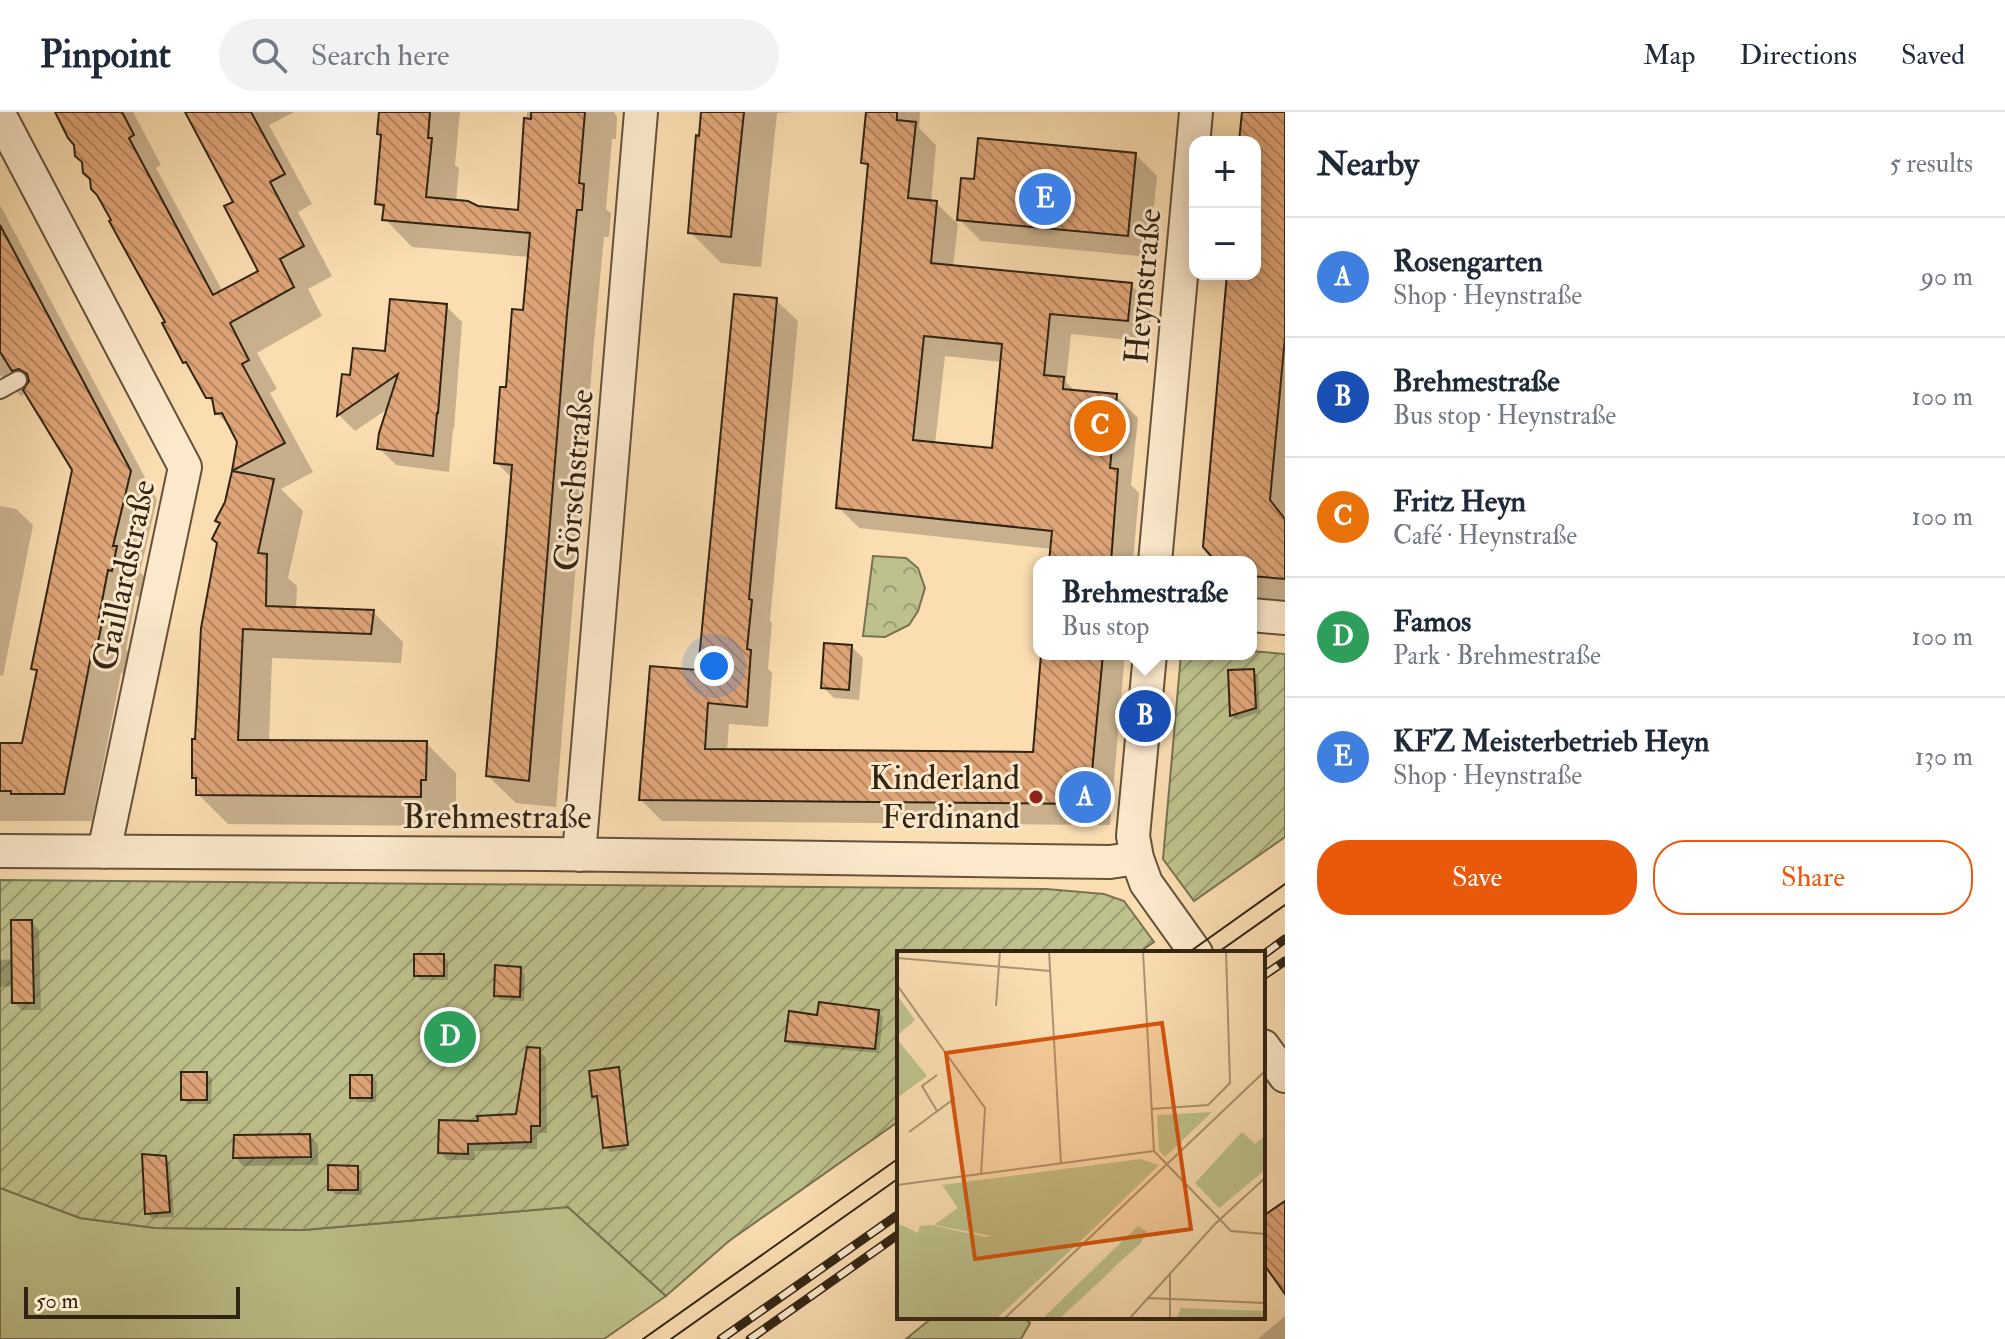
<!DOCTYPE html>
<html lang="en">
<head>
<meta charset="utf-8">
<style>
  body { margin:0; font-family:"IM FELL Double Pica",serif; background:#f2f2f3; color:#1f2937 }
  .controls { position:absolute; right:24px; top:24px; display:grid; overflow:hidden; border-radius:16px; box-shadow:0 4px 20px #0003 }
  .controls button { width:72px; height:72px; display:grid; place-items:center; padding:0; border:0; border-bottom:2px solid #e0e1e3; background:#fff; color:#1f2937; font:40px sans-serif }
  .scale { position:absolute; left:24px; bottom:20px; width:216px; box-sizing:border-box; padding-left:8px; border:4px solid #322412; border-top:0; font-size:22px; line-height:28px; white-space:nowrap; color:#322412; -webkit-text-stroke:6px #fce9cc; paint-order:stroke }
  .you { position:absolute; left:714px; top:554px; width:28px; height:28px; margin:-20px; border:6px solid #fff; border-radius:50%; background:#1a73e8; box-shadow:0 0 0 12px #1a73e833 }
  .badge { display:grid; place-items:center; width:52px; height:52px; border-radius:50%; background:#ea580c; color:#fff; font-size:26px; font-weight:700 }
  .pin { position:absolute; translate:-50% -50%; border:4px solid #fff; box-shadow:0 2px 8px #0006 }
  .popup { position:absolute; left:1033px; top:444px; width:224px; height:104px; box-sizing:border-box; display:grid; place-content:center; border-radius:16px; background:#fff; filter:drop-shadow(0 2px 6px #0005); font-size:26px; white-space:nowrap; color:#747a83 }
  .popup b { font-size:30px; color:#1f2937 }
  .popup::after { content:''; position:absolute; left:50%; top:100%; margin-left:-16px; border:16px solid transparent; border-top-color:#fff }
  .list { margin:0; padding:0; list-style:none }
  h2 { display:flex; justify-content:space-between; align-items:center; height:104px; margin:0; padding:0 32px; font-size:34px }
  h2 small { font-size:26px; font-weight:400; color:#747a83 }
  .list li { display:grid; grid-template-columns:52px 1fr auto; gap:24px; align-items:center; box-sizing:border-box; height:120px; padding:0 32px; border-top:2px solid #e0e1e3 }
  .list b { display:block; font-size:30px; white-space:nowrap }
  .list p { margin:0; font-size:26px; white-space:nowrap; color:#747a83 }
  .list em { font-size:26px; font-style:normal; color:#747a83 }
  .actions { display:flex; gap:16px; padding:24px 32px }
  .actions a { flex:1; padding:18px 0; border:2px solid #ea580c; border-radius:32px; text-align:center; font-size:28px; color:#ea580c }
  .actions .main { background:#ea580c; color:#fff }
  .icon { flex:none; width:44px; height:44px; fill:none; stroke:currentColor; stroke-width:2; stroke-linecap:round; stroke-linejoin:round }
  .map { position:relative; flex:none; width:1285px; height:1227px; overflow:hidden }
  header { display:flex; align-items:center; gap:48px; box-sizing:border-box; height:112px; padding:0 40px; background:#fff; border-bottom:2px solid #e0e1e3 }
  header strong { font-size:38px }
  nav { display:flex; gap:44px; margin-inline-start:auto; font-size:28px }
  .search { width:560px; height:72px; background:#f2f2f3; display:flex; align-items:center; gap:20px; box-sizing:border-box; padding:0 28px; border-radius:44px; color:#747a83; font-size:30px }
  main { display:flex }
  aside { flex:1; background:#fff }
  .map>svg:first-child { display:block }
</style>
</head>
<body>
<header>
<strong>Pinpoint</strong>
<div class="search"><svg class="icon" aria-label="search" viewBox="0 0 24 24"><circle cx="10" cy="10" r="6"/><path d="M15 15l6 6"/></svg>Search here</div>
<nav><a>Map</a><a>Directions</a><a>Saved</a></nav>
</header>
<main>
<div class="map">
<svg width="1285" height="1227" viewBox="0 0 1285 1227">
  <defs>
    <pattern id="park-crowns" width="20" height="18" patternUnits="userSpaceOnUse" patternTransform="scale(2)"><rect width="20" height="18" fill="#bec18c"/><path d="M2 6a3 3 0 1 1 6 0M12 15a3 3 0 1 1 6 0" fill="none" stroke="#9b9d71"/></pattern>
    <pattern id="garden-furrows" width="10" height="10" patternUnits="userSpaceOnUse" patternTransform="scale(2)"><rect width="10" height="10" fill="#bec18c"/><path d="M-1 1l2-2M0 10L10 0M9 11l2-2" fill="none" stroke="#9b9d71"/></pattern>
    <pattern id="building-back-hatch" width="6" height="6" patternUnits="userSpaceOnUse" patternTransform="scale(2)"><rect width="6" height="6" fill="#dfa578"/><path d="M-1 5l2 2M0 0l6 6M5-1l2 2" fill="none" stroke="#b58661"/></pattern>
  </defs>
  <rect width="100%" height="100%" fill="#faddb1"/>
  <filter id="stains"><feTurbulence type="fractalNoise" baseFrequency=".0025" numOctaves="4"/><feColorMatrix values="0 0 0 0 .2 0 0 0 0 .09 0 0 0 0 .02 0 0 0 .5 -.17"/></filter>
  <radialGradient id="worn" r=".72"><stop offset=".6" stop-color="#630" stop-opacity="0"/><stop offset="1" stop-color="#630" stop-opacity=".3"/></radialGradient>
  <path fill="#bec18c" stroke="#78724f" stroke-width="2" d="M0,1076L80,1106L155,1116L303,1118L568,1095L666,1184L604,1227H0Z
    M933,1205H1023L1030,1211L1021,1227H906Z"/>
  <path fill="url(#park-crowns)" stroke="#78724f" stroke-width="2" d="M873,444L906,446L918,456L925,476L918,499L909,513L885,525L863,524Z"/>
  <path fill="url(#garden-furrows)" stroke="#78724f" stroke-width="2" d="M1251,539L1285,542V725L1194,789L1163,747L1181,542H1251Z
    M0,768L1046,777L1104,782L1124,789L1154,830L1138,841H899V1009L729,1129L666,1184L568,1095L303,1118L155,1116L80,1106L0,1076Z"/>
  <path fill="#0003" fill-rule="evenodd" d="M56,0H133L161,53L156,56L223,180L261,160L236,90L187,0H294L269,13L312,92L298,100L332,164L308,177L322,204L257,241L277,277L270,281L313,360L281,377L303,399L288,466L297,474L296,497L373,500L403,530L401,551L272,546L269,630L426,631L456,661V697H450V714L228,712L198,682V669L194,665L221,413L217,409L227,390L239,330L233,317L216,301L215,293L207,285L192,257L185,250L167,211L92,67L76,32Z
    M381,0H460L455,53L459,56L456,90L477,96L520,100L527,0H614L617,5L616,27H612L606,97L611,101L609,125H604L594,230L556,695L516,691L488,664L513,367L496,350L508,277L525,200L530,145L412,135L385,107V99L377,91L383,25L379,21Z
    M703,0H794L777,1L761,155L721,151L690,120Z
    M868,0H920L919,16L936,33L931,91H936L958,112L953,155L1131,173L1152,194L1149,230L1071,222L1066,270L1076,280L1116,284L1138,306L1131,373L1139,381L1133,450H1051L1052,437L859,416L838,395L870,57L863,50ZM945,244L1002,250L994,339L935,332Z
    M1244,0H1285V489L1254,486L1251,484V450H1219L1229,162H1255V30H1241Z
    M1135,42L1157,64L1149,145L981,129L959,107L976,69Z
    M0,93L157,388L140,460L144,464L140,485L136,484L126,537L129,541L125,562L121,561L92,709H0V631L24,630L38,562L33,556L74,358L26,281L21,284L0,263Z
    M776,188L798,209L770,509L772,511L768,557L772,561L768,615L729,612L727,639L1034,642L1043,542H1125L1110,713L662,709L641,688L700,560Z
    M446,194L462,210L454,317H453L449,360L396,353L379,336L389,296L355,319L339,303L343,265H352L387,241Z
    M0,394L16,397L33,413L3,564L0,563Z
    M852,535L863,546L859,588L834,586L823,575Z
    M1253,559L1258,564L1260,600L1237,608L1232,604L1231,560Z
    M31,810L39,818L41,898H22L14,891V874L0,875V848L13,847Z
    M443,844L448,849V868H421L416,863Z
    M520,857L525,862L524,889L501,888L496,883Z
    M878,900L883,905L879,941L792,933L787,928L819,905Z
    M539,938L546,946L547,1021H537V1037L475,1039L474,1048H447L440,1040L480,1011L518,1004Z
    M619,957L621,960H618L627,1038L610,1040L605,1035L599,989L594,984Z
    M207,962L212,967L211,992H188L183,987Z
    M372,965L377,970L376,990H357L352,985Z
    M309,1024L318,1032V1053L243,1054L235,1045Z
    M165,1046L170,1051L174,1105L152,1106L147,1101Z
    M357,1056L362,1061V1083L335,1082L330,1077Z
    M1285,1204V1227H1258Z"/>
  <path fill="url(#building-back-hatch)" stroke="#322412" stroke-width="2" fill-rule="evenodd" d="M55,0H122L134,23L129,26L213,183L258,159L224,94L233,90L185,0H251L285,62L270,70L304,134L280,147L294,175L230,211L249,248L242,252L285,331L232,359L237,330L222,301L215,302L212,286H206L186,250L183,251L162,211L165,210L109,109L111,108L97,83L91,77L90,67L83,61L82,50L75,44L74,33L68,26Z
    M379,0H430L428,26H432L426,85L468,89L478,94L518,98L524,6L531,7V0H585L579,71L584,72L582,98H577L567,202L529,669L486,664L512,353L494,351L500,275H506L512,197L523,198L530,121L382,108L384,93L375,92L381,23L377,22Z
    M701,0H744L731,125L688,121L696,23L699,24Z
    M866,0H897V8L916,10L908,86L937,89L931,151L1132,171L1128,209L1050,202L1044,263L1064,265L1063,277L1117,282L1110,356L1118,357L1111,450H1049L1052,419L836,396L868,52L861,51ZM924,224L1002,232L992,336L913,328Z
    M1242,0H1285V225L1270,388L1285,407V467L1251,464V450H1216L1203,435L1227,162H1255V30H1239Z
    M978,26L1136,41L1128,124L957,108L961,66L974,67Z
    M0,113L131,359L113,434H117L112,459L108,458L98,510L102,511L97,535L93,534L64,682H11V679H0V631H22L37,558L31,557L72,358L23,278L29,269L27,262L19,257L12,259L0,240Z
    M734,182L777,186L749,487L752,488L747,537L751,538L747,595L708,591L705,637L1033,640L1041,542H1103L1089,692L639,688L650,554L698,558Z
    M390,187L447,192L438,301H437L433,344L377,337L379,321L398,262L337,304L342,262L350,263L353,236L385,239Z
    M232,359L274,367L258,441L267,442L266,494L374,498L371,522L243,517L238,628L427,629L426,668H421V685L196,683V666H192V627H195L201,516L217,431L212,427L220,411L215,409L225,390Z
    M824,531L852,533L849,578L821,576Z
    M1254,557L1256,596L1230,604L1228,558Z
    M11,808H32L34,891H12Z
    M414,842H444V864H414Z
    M495,853L521,855L520,885L494,884Z
    M819,890L879,898L875,937L785,929L789,899L817,903Z
    M527,935L540,936V1014H531V1030L468,1032V1042L438,1041L439,1008L478,1009L477,1004L516,1002Z
    M619,955L628,1033L603,1036L597,984L592,985L589,959Z
    M181,960H207V988H181Z
    M350,963H372V986H350Z
    M310,1022L311,1045L233,1046L234,1023Z
    M142,1042L166,1044L170,1100L145,1102Z
    M328,1053L358,1054V1078H328Z
    M1285,1089V1182L1263,1151V1104Z"/>
  <g fill="none" stroke-linecap="round" stroke-linejoin="round">
    <g stroke="#64523a" stroke-width="20">
      <path id="lane" d="M0,278L18,268"/>
    </g>
    <g stroke="#64523a" stroke-width="36">
      <path id="street" d="M0,4L185,355L104,740
        M1155,450L1196,0
        M1251,503L1285,506
        M1150,542L1133,724L1137,746L1146,771L1196,841
        M0,739L547,742L1110,750L1137,746
        M579,743L641,0
        M1263,934L1285,964"/>
    </g>
    <use href="#lane" stroke="#fce9cc" stroke-width="16"/>
    <use href="#street" stroke="#fce9cc" stroke-width="32"/>
    <path stroke="#322412" stroke-width="2" d="M1188,841L1285,772
      M1217,841L1285,793
      M643,1227L899,1046
      M671,1227L899,1066"/>
    <g stroke="#322412" stroke-width="9">
      <path id="rail" d="M1263,843L1285,827
        M1263,864L1285,849
        M721,1227L899,1102
        M750,1227L899,1122"/>
    </g>
    <use href="#rail" stroke="#fce9cc" stroke-width="6" stroke-dasharray="18" stroke-linecap="butt"/>
  </g>
  <circle fill="#8f2418" stroke="#fce9cc" stroke-width="3" cx="1036" cy="685" r="8"/>
  <g text-anchor="middle" stroke-width="6" stroke-linejoin="round" paint-order="stroke">
    <g font-size="34" fill="#322412" stroke="#fce9cc">
      <text transform="translate(1142 174) rotate(-85)" y="12">Heynstraße</text>
      <text transform="translate(573 368) rotate(-85)" y="12">Görschstraße</text>
      <text transform="translate(123 463) rotate(-78)" y="12">Gaillardstraße</text>
      <text x="497" y="716">Brehmestraße</text>
    </g>
    <g font-size="34" fill="#322412" stroke="#fce9cc" text-anchor="end">
      <text x="1020" y="677">Kinderland<tspan x="1020" dy="39">Ferdinand</tspan></text>
    </g>
  </g>
  <g transform="translate(897 839)">
    <rect width="368" height="368" fill="#faddb1"/>
    <path d="M0,272L21,282L23,275L34,274L88,286L170,273L189,285L99,368H0ZM241,275L250,281L243,293L159,368H145ZM284,357L368,360V368H279Z" fill="#bec18c"/>
    <path d="M0,44L18,69L0,85ZM0,88L30,125L0,147Z" fill="#bec18c"/>
    <path d="M209,314L215,319L162,368H147Z" fill="#bec18c"/>
    <path d="M315,161L268,206L262,200L260,164ZM345,181L358,193L368,185V219L322,257L298,232ZM243,208L262,214L189,285L170,273L101,286L37,274L61,257L45,234Z" fill="#bec18c"/>
    <path fill="none" stroke="#aa9371" stroke-width="2" d="M152,0L164,213M246,0L257,200L334,280L368,283M0,7L153,20M0,34L88,157L84,224M99,55L103,0M40,124L25,135L40,160M254,158L311,154L333,132L329,0M12,181L58,147M0,234L257,200M251,347L368,352M107,368L368,120M232,368L318,273L368,227M273,368V322"/>
    <path fill="#d6540d" fill-opacity="0.15" stroke="#d6540d" stroke-width="4" d="M265,72L294,278L78,308L49,102Z"/>
    <rect width="368" height="368" fill="none" stroke="#322412" stroke-width="4"/>
  </g>
  <rect width="100%" height="100%" filter="url(#stains)"/>
  <rect width="100%" height="100%" fill="url(#worn)"/>
</svg>
<div class="controls">
<button>+</button>
<button>−</button>
</div>
<div class="scale">50 m</div>
<div class="you"></div>
<div class="pin badge" style="left:1085px;top:685px;background:#3f7fe0">A</div>
<div class="pin badge" style="left:1145px;top:604px;background:#1a4fb4">B</div>
<div class="popup"><b>Brehmestraße</b>Bus stop</div>
<div class="pin badge" style="left:1100px;top:314px;background:#e8710a">C</div>
<div class="pin badge" style="left:450px;top:925px;background:#2e9e5b">D</div>
<div class="pin badge" style="left:1045px;top:87px;background:#3f7fe0">E</div>
</div>
<aside>
<h2>Nearby<small>5 results</small></h2>
<ul class="list">
<li><span class="badge" style="background:#3f7fe0">A</span><div><b>Rosengarten</b><p>Shop · Heynstraße</p></div><em>90 m</em></li>
<li><span class="badge" style="background:#1a4fb4">B</span><div><b>Brehmestraße</b><p>Bus stop · Heynstraße</p></div><em>100 m</em></li>
<li><span class="badge" style="background:#e8710a">C</span><div><b>Fritz Heyn</b><p>Café · Heynstraße</p></div><em>100 m</em></li>
<li><span class="badge" style="background:#2e9e5b">D</span><div><b>Famos</b><p>Park · Brehmestraße</p></div><em>100 m</em></li>
<li><span class="badge" style="background:#3f7fe0">E</span><div><b>KFZ Meisterbetrieb Heyn</b><p>Shop · Heynstraße</p></div><em>130 m</em></li>
</ul>
<div class="actions"><a class="main">Save</a><a>Share</a></div>
</aside>
</main>
</body>
</html>
